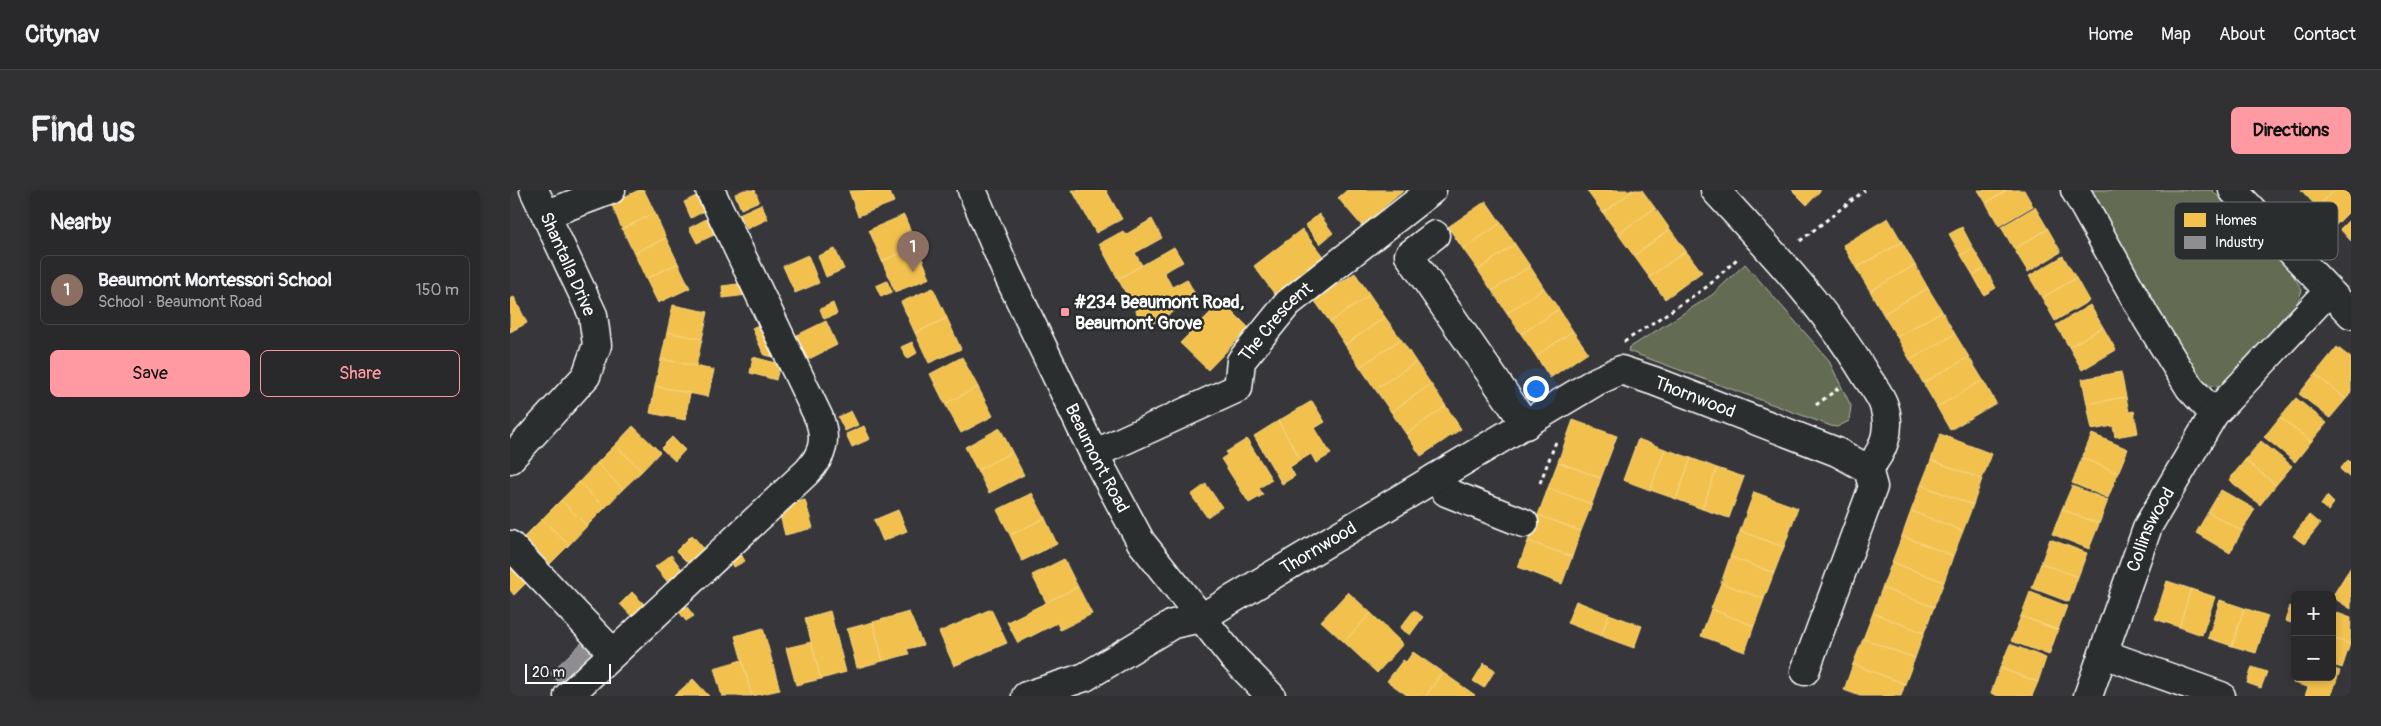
<!DOCTYPE html>
<html lang="en">
<head>
<meta charset="utf-8">
<style>
  body { margin:0; font-family:Pangolin,sans-serif; background:#313134; color:#f1f3f6 }
  .controls { position:absolute; right:15px; bottom:15px; display:grid; overflow:hidden; border-radius:8px; box-shadow:0 2px 8px #0003 }
  .controls button { width:45px; height:45px; display:grid; place-items:center; padding:0; border:0; border-bottom:1px solid #454548; background:#29292c; color:#f1f3f6; font:25px sans-serif }
  .scale { position:absolute; left:15px; bottom:12px; width:86px; box-sizing:border-box; padding-left:5px; border:2px solid #fff; border-top:0; font-size:14px; line-height:18px; white-space:nowrap; color:#fff; -webkit-text-stroke:4px #2a2d2e; paint-order:stroke }
  .you { position:absolute; left:1025px; top:198px; width:18px; height:18px; margin:-12px; border:4px solid #fff; border-radius:50%; background:#1a73e8; box-shadow:0 0 0 8px #1a73e833 }
  .badge { display:grid; place-items:center; width:32px; height:32px; border-radius:50%; background:#ff9aa2; color:#fff; font-size:16px; font-weight:700 }
  .pin { position:absolute; translate:-50% -41px; filter:drop-shadow(0 1px 2px #0008) }
  .pin::after { content:''; position:absolute; top:26px; width:18px; height:15px; background:inherit; clip-path:polygon(0 0,100% 0,50% 100%) }
  .list { margin:0; padding:0; list-style:none }
  h2 { display:flex; justify-content:space-between; align-items:center; height:65px; margin:0; padding:0 20px; font-size:21px }
  h2 small { font-size:16px; font-weight:400; color:#a5a6a9 }
  .list li { display:grid; grid-template-columns:32px 1fr auto; gap:15px; align-items:center; box-sizing:border-box; height:70px; margin:0 10px 10px; padding:0 10px; border:1px solid #454548; border-radius:8px }
  .list b { display:block; font-size:19px; white-space:nowrap }
  .list p { margin:0; font-size:16px; white-space:nowrap; color:#a5a6a9 }
  .list em { font-size:16px; font-style:normal; color:#a5a6a9 }
  .actions { display:flex; gap:10px; padding:15px 20px }
  .actions a { flex:1; padding:11px 0; border:1px solid #ff9aa2; border-radius:8px; text-align:center; font-size:18px; color:#ff9aa2 }
  .actions .main { background:#ff9aa2; color:#111 }
  .map { position:relative; flex:none; width:1841px; height:506px; overflow:hidden; border-radius:8px }
  header { display:flex; align-items:center; gap:30px; box-sizing:border-box; height:70px; padding:0 25px; background:#29292c; border-bottom:1px solid #454548 }
  header strong { font-size:24px }
  nav { display:flex; gap:28px; margin-inline-start:auto; font-size:18px }
  .intro { display:flex; align-items:center; justify-content:space-between; box-sizing:border-box; height:120px; padding:0 30px }
  h1 { margin:0; font-size:35px }
  .button { padding:12px 22px; border-radius:8px; background:#ff9aa2; color:#111; font-size:18px; font-weight:700 }
  main { display:flex; gap:30px; padding:0 30px }
  aside { flex:1; background:#29292c; border-radius:8px; box-shadow:0 2px 8px #0003 }
  .map>svg:first-child { display:block }
</style>
</head>
<body>
<header>
<strong>Citynav</strong>
<nav><a>Home</a><a>Map</a><a>About</a><a>Contact</a></nav>
</header>
<div class="intro"><h1>Find us</h1><a class="button">Directions</a></div>
<main>
<aside>
<h2>Nearby<small></small></h2>
<ul class="list">
<li><span class="badge" style="background:#8d6e63">1</span><div><b>Beaumont Montessori School</b><p>School · Beaumont Road</p></div><em>150 m</em></li>
</ul>
<div class="actions"><a class="main">Save</a><a>Share</a></div>
</aside>
<div class="map">
<svg width="1841" height="506" viewBox="0 0 1841 506">
  <rect width="100%" height="100%" fill="#37373b"/>
  <filter id="ink" filterUnits="userSpaceOnUse"><feTurbulence type="fractalNoise" baseFrequency=".02" numOctaves="2"/><feDisplacementMap in="SourceGraphic" scale="10" xChannelSelector="R" yChannelSelector="G"/><feConvolveMatrix kernelMatrix="1 2 1 2 8 2 1 2 1" color-interpolation-filters="sRGB"/></filter>
  <g filter="url(#ink)">
    <path fill="#636c52" stroke="#b1b6a8" d="M1579,0H1702L1780,80L1792,100L1788,112L1772,128L1721,193C1705,200 1699,197 1687,185Z
      M1235,74L1318,169L1341,216L1339,231L1327,237L1321,236L1118,161L1119,158L1202,105Z"/>
    <path fill="#f2c14e" stroke="#f6d483" d="M129,0H134L145,23L112,39L101,13Z
      M234,0H245L249,11L231,19L225,4Z
      M379,0L384,12L348,26L339,1Z
      M562,0H596L612,29L586,43Z
      M837,0H893V1L852,36L828,8Z
      M1079,0H1124L1093,23L1077,1Z
      M1124,0H1132L1145,18L1108,44L1093,23Z
      M1282,0H1311L1297,15Z
      M1468,0H1497L1476,13Z
      M1497,0H1514L1523,16L1489,36L1476,13Z
      M1791,0H1825L1807,17Z
      M1825,0H1841V20L1825,36L1807,17Z
      M194,2L202,17L181,28L174,12Z
      M976,11L991,33L953,59L938,37Z
      M251,14L258,29L237,39L229,24Z
      M1525,17L1538,39L1504,59L1491,37Z
      M1145,18L1160,39L1124,66L1108,44Z
      M145,23L156,48L124,63L112,39Z
      M809,24L823,43L810,54L795,35Z
      M394,25L407,56L372,71L359,40Z
      M202,26L210,42L187,53L179,38Z
      M1378,28L1392,52L1346,78L1333,55Z
      M1841,28V51L1830,39Z
      M642,29L652,48L625,63L632,75L608,89L589,54L613,41L615,45Z
      M991,33L1005,54L968,80L953,59Z
      M1452,37L1463,58L1451,65L1439,44Z
      M792,39L815,69L766,106L744,76Z
      M1160,39L1176,61L1139,87L1124,66Z
      M1538,39L1551,62L1518,82L1504,59Z
      M156,48L168,73L136,89L124,63Z
      M1392,52L1405,75L1360,101L1346,78Z
      M1005,54L1020,76L982,101L968,80Z
      M407,56L420,88L385,102L372,71Z
      M664,57L673,72L654,82L662,97L677,89L687,108L635,138L608,89Z
      M1463,58L1475,78L1463,85L1451,65Z
      M325,59L334,79L316,87L308,66Z
      M1176,61L1192,82L1155,109L1139,87Z
      M298,65L309,93L285,103L273,76Z
      M1553,66L1566,88L1532,108L1519,86Z
      M168,73L180,98L148,113L136,89Z
      M1405,75L1418,98L1373,124L1360,101Z
      M1020,76L1034,98L997,123L982,101Z
      M1475,78L1486,98L1474,105L1463,85Z
      M845,83L860,105L820,132L804,110Z
      M1566,88L1579,111L1545,131L1532,108Z
      M377,91L382,102L371,107L366,96Z
      M235,93L237,105L213,108L212,96Z
      M423,98L437,128L405,143L391,112Z
      M1034,98L1049,119L1011,144L997,123Z
      M1418,98L1432,121L1387,147L1373,124Z
      M860,105L875,127L835,155L820,132Z
      M4,107L17,133L0,142V109Z
      M712,111L739,138L698,180L670,153Z
      M323,113L327,124L314,129L310,119Z
      M163,115L198,122L192,149L157,142Z
      M1580,115L1593,137L1559,157L1546,135Z
      M1049,119L1063,141L1026,166L1011,144Z
      M1432,121L1445,144L1400,170L1387,147Z
      M875,127L891,149L850,177L835,155Z
      M437,128L451,159L419,173L405,143Z
      M259,130L269,168L254,165L242,138Z
      M316,131L327,155L293,172L281,148Z
      M1593,137L1606,160L1572,180L1559,157Z
      M1063,141L1078,162L1040,188L1026,166Z
      M157,142L192,149L186,176L151,169Z
      M1445,144L1459,167L1413,193L1400,170Z
      M891,149L906,172L865,199L850,177Z
      M402,152L407,163L397,169L391,157Z
      M1827,157L1841,168V202L1836,209L1805,184Z
      M243,167L270,174L266,190L240,183Z
      M452,167L468,197L435,214L420,184Z
      M1459,167L1473,190L1427,217L1413,193Z
      M151,169L204,180L198,207L145,196Z
      M906,172L921,194L881,222L865,199Z
      M1611,182L1616,207L1577,214L1572,189Z
      M1805,184L1836,209L1820,228L1789,204Z
      M1473,190L1486,213L1440,240L1427,217Z
      M921,194L936,216L896,244L881,222Z
      M145,196L180,203L175,230L140,223Z
      M468,197L483,226L451,243L435,214Z
      M1616,207L1619,222L1624,221L1628,243L1605,247L1603,236L1582,240L1577,214Z
      M1786,208L1817,233L1801,252L1770,227Z
      M802,211L815,232L805,238L821,264L806,273L801,264L791,270L768,231Z
      M936,216L951,239L911,266L896,244Z
      M341,221L348,235L335,241L328,227Z
      M1770,227L1801,252L1785,272L1754,247Z
      M1063,230L1107,246L1091,288L1048,272Z
      M768,231L791,270L780,277L785,286L772,294L744,246Z
      M123,236L150,262L132,281L105,255Z
      M354,236L360,249L342,257L336,244Z
      M490,238L502,262L467,280L455,257Z
      M1430,244L1482,264L1472,289L1421,270Z
      M1582,244L1618,259L1608,283L1572,268Z
      M162,247L175,260L165,271L151,258Z
      M737,249L762,290L749,298L753,305L739,313L711,269L717,265L716,262Z
      M1128,249L1155,259L1140,300L1113,290Z
      M1751,251L1782,276L1766,295L1735,270Z
      M105,255L132,281L113,299L87,273Z
      M1155,259L1181,268L1166,309L1140,300Z
      M502,262L514,285L479,303L467,280Z
      M1181,268L1207,278L1192,319L1166,309Z
      M1572,268L1608,283L1598,308L1562,293Z
      M1421,270L1472,289L1463,315L1411,295Z
      M1735,270L1766,295L1750,315L1719,290Z
      M1838,270L1841,273L1840,288L1830,279Z
      M1048,272L1091,288L1082,314L1038,298Z
      M87,273L113,299L95,318L69,292Z
      M1207,278L1234,287L1219,328L1192,319Z
      M69,292L95,318L77,336L51,310Z
      M696,294L712,317L697,327L681,305Z
      M1411,295L1463,315L1453,341L1401,321Z
      M1562,296L1598,310L1589,334L1552,319Z
      M1038,298L1082,314L1071,341L1028,325Z
      M1711,300L1745,319L1732,341L1698,322Z
      M1244,302L1288,318L1274,357L1230,341Z
      M522,303L535,328L500,345L487,320Z
      M1817,306L1824,313L1818,321L1811,315Z
      M51,310L77,336L59,355L32,329Z
      M295,310L303,338L275,345L268,317Z
      M1552,319L1589,334L1579,359L1542,344Z
      M388,320L397,341L373,351L364,330Z
      M1401,321L1453,341L1443,366L1392,346Z
      M1698,322L1732,341L1720,363L1686,343Z
      M1028,325L1071,341L1062,367L1018,351Z
      M1799,325L1810,334L1794,354L1783,346Z
      M535,328L547,354L512,371L500,345Z
      M32,329L59,355L40,374L14,347Z
      M1230,341L1274,357L1264,383L1220,367Z
      M182,345L196,361L181,376L166,361Z
      M1392,346L1443,366L1434,392L1382,372Z
      M1540,349L1577,363L1568,387L1531,373Z
      M1018,351L1062,367L1052,394L1008,377Z
      M230,362L235,371L224,377L219,369Z
      M0,363L23,386L4,405L0,400Z
      M161,365L177,386L162,397L145,377Z
      M1220,367L1264,383L1254,409L1211,393Z
      M554,369L568,397L536,412L522,385Z
      M1382,372L1434,392L1424,417L1372,398Z
      M1531,373L1568,387L1559,412L1522,398Z
      M1841,377V389L1835,386Z
      M1835,386L1841,389V419L1822,407Z
      M1657,391L1681,399L1669,437L1645,429Z
      M1211,393L1254,409L1244,436L1201,419Z
      M568,397L582,424L550,440L547,433L508,453L497,432Z
      M1372,398L1424,417L1414,443L1363,423Z
      M1681,399L1705,407L1692,445L1669,437Z
      M122,402L139,419L127,432L110,414Z
      M838,402L861,423L834,452L811,431Z
      M1520,402L1557,416L1548,440L1511,426Z
      M1710,410L1734,418L1722,456L1698,448Z
      M1066,411L1099,424L1091,446L1057,433Z
      M174,413L184,426L176,431L167,419Z
      M1780,416L1785,417V434L1775,431Z
      M1734,418L1758,426L1746,463L1722,456Z
      M481,419L497,453L444,476L429,442Z
      M1201,419L1244,436L1235,462L1191,446Z
      M904,420L913,427L900,445L890,438Z
      M320,421L336,482L311,489L295,428Z
      M1822,421L1841,428L1840,454L1822,448Z
      M399,422L413,455L397,459L399,464L373,471L363,432Z
      M861,423L893,454L867,483L834,452Z
      M1363,423L1414,443L1405,468L1353,449Z
      M1099,424L1132,436L1124,458L1091,446Z
      M1511,426L1548,440L1539,465L1501,451Z
      M363,432L373,471L347,478L337,439Z
      M253,438L270,500L242,506L225,446Z
      M1822,448L1840,454L1832,478L1822,475Z
      M1353,449L1405,468L1395,494L1343,474Z
      M301,452L311,489L286,495L276,458Z
      M1500,454L1536,468L1528,492L1490,478Z
      M903,462L932,482L916,506H898L877,491L893,470L896,472Z
      M232,470L242,506H212L204,478Z
      M974,473L985,480L974,498L963,491Z
      M1343,474L1395,494L1391,506H1350L1334,500Z
      M1742,477L1757,482L1751,498L1737,493Z
      M1490,478L1528,492L1522,506H1488L1481,503Z
      M1822,478L1830,481L1821,506H1795L1798,497L1783,493L1785,487H1822Z
      M932,482L965,505L964,506H916Z
      M183,489L199,506H164Z"/>
    <path fill="#8d8d92" stroke="#afafb3" d="M79,446L88,473L57,501L40,483Z"/>
    <g fill="none" stroke-linecap="round" stroke-linejoin="round">
      <g stroke="#fff" stroke-width="31">
        <g id="minor">
          <path id="s1" d="M462,0L496,81L584,264L631,352L722,466L761,506"/>
          <path d="M1205,0C1258,58 1314,116 1355,184C1361,194 1371,205 1374,216C1382,240 1373,262 1358,279"/>
          <path d="M1565,0L1637,129L1680,198L1704,224"/>
          <path d="M1723,0L1841,124"/>
          <path d="M37,24L101,0"/>
          <path d="M925,45L899,65L1016,235"/>
          <path id="s2" d="M584,264L728,198L731,171L778,113L922,0"/>
          <path d="M0,269L76,186L87,155L83,125L24,0"/>
          <path d="M925,288L936,302L1014,333"/>
          <path d="M0,355L103,463"/>
          <path d="M1594,464L1711,506"/>
          <path d="M58,506L297,282C313,265 317,250 309,228L200,0"/>
          <path id="s3" d="M516,506L575,487L663,434L691,428L1087,191L1111,180L1144,191L1327,262L1358,279L1363,297L1295,481"/>
          <path id="s4" d="M1578,506L1638,336L1704,224L1818,102"/>
        </g>
      </g>
      <path stroke="#fff" stroke-width="3" stroke-dasharray="4 4" stroke-linecap="butt" d="M1290,51L1355,0
        M1114,152L1198,96L1229,67
        M1306,215L1330,197
        M1030,293L1047,249"/>
      <use href="#minor" stroke="#2a2d2e" stroke-width="28"/>
    </g>
  </g>
  <rect fill="#ff9aa2" stroke="#2a2d2e" stroke-width="2" x="550" y="117" width="10" height="10" rx="2.5"/>
  <g text-anchor="middle" stroke-width="5" stroke-linejoin="round" paint-order="stroke">
    <g font-size="18" fill="#fff" stroke="#2a2d2e">
      <text transform="translate(58 74) rotate(66)" y="6">Shantalla Drive</text>
      <text dy="6" stroke="none"><textPath href="#s2" startOffset="238">The Crescent</textPath></text>
      <text dy="6" stroke="none"><textPath href="#s3" startOffset="760">Thornwood</textPath></text>
      <text dy="6" stroke="none"><textPath href="#s1" startOffset="296">Beaumont Road</textPath></text>
      <text dy="6" stroke="none"><textPath href="#s4" startOffset="178">Collinswood</textPath></text>
      <text dy="6" stroke="none"><textPath href="#s3" startOffset="330">Thornwood</textPath></text>
    </g>
    <g font-size="18" font-weight="bold" fill="#fff" stroke="#2a2d2e" text-anchor="start">
      <text x="565" y="118">#234 Beaumont Road,<tspan x="565" dy="21">Beaumont Grove</tspan></text>
    </g>
  </g>
  <rect x="1664" y="12" width="164" height="58" rx="8" fill="#2a2d2e" stroke="#6a6c6d" stroke-width="1"/>
  <rect x="1674" y="23" width="22" height="14" fill="#f2c14e"/>
  <rect x="1674" y="46" width="22" height="13" fill="#8d8d92"/>
  <g font-size="14" fill="#fff">
    <text x="1705" y="35">Homes</text>
    <text x="1705" y="57">Industry</text>
  </g>
</svg>
<div class="controls">
<button>+</button>
<button>−</button>
</div>
<div class="scale">20 m</div>
<div class="you"></div>
<div class="pin badge" style="left:403px;top:82px;background:#8d6e63">1</div>
</div>
</main>
</body>
</html>
